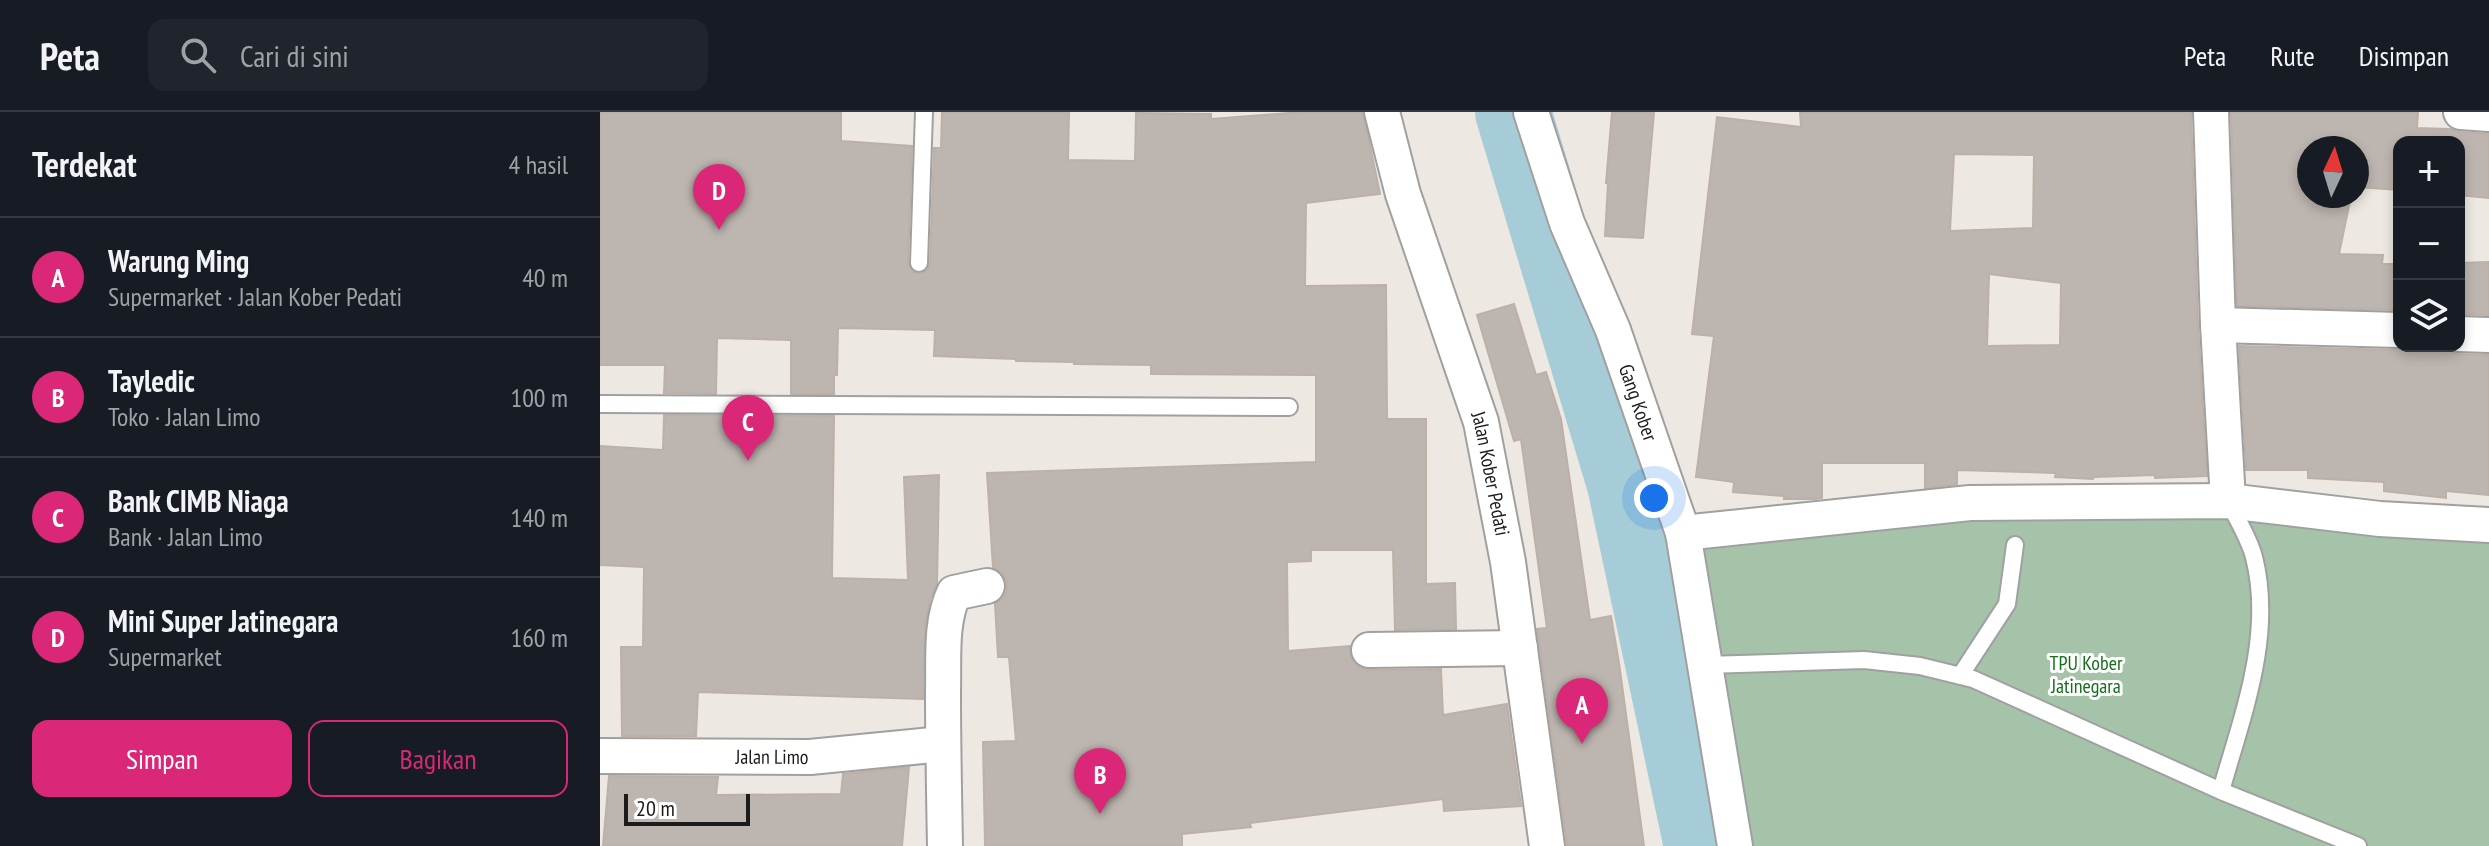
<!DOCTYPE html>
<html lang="id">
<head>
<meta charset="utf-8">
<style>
  body { margin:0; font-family:"PT Sans Narrow",sans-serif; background:#20242c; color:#f1f3f6 }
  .controls { position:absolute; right:24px; top:24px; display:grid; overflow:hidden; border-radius:16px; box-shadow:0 4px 12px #0003 }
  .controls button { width:72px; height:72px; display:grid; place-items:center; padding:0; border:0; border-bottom:2px solid #363941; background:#171b24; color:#f1f3f6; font:40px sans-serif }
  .compass { position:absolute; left:1697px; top:24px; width:72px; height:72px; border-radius:50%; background:#171b24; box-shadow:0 4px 12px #0003; rotate:4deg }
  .scale { position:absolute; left:24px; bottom:20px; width:126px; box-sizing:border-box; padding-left:8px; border:4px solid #1c1c1c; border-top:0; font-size:22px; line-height:28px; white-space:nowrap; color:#1c1c1c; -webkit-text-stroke:6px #fff; paint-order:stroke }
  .you { position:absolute; left:1054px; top:386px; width:28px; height:28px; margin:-20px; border:6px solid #fff; border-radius:50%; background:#1a73e8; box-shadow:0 0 0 12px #1a73e833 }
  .badge { display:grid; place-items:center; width:52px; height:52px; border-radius:50%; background:#db2777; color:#fff; font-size:26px; font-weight:700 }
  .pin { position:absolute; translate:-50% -66px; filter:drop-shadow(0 2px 4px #0008) }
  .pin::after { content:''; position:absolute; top:42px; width:28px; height:24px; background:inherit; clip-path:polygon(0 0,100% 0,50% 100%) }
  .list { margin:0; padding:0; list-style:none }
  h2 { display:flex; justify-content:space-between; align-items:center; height:104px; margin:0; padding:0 32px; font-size:34px }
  h2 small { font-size:26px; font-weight:400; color:#9ea1a6 }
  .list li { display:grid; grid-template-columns:52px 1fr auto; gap:24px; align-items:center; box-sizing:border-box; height:120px; padding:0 32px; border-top:2px solid #363941 }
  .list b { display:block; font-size:30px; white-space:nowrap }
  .list p { margin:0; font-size:26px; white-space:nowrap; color:#9ea1a6 }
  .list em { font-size:26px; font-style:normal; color:#9ea1a6 }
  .actions { display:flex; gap:16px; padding:24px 32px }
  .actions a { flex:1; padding:18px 0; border:2px solid #db2777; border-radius:16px; text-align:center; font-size:28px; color:#db2777 }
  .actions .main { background:#db2777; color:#fff }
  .icon { flex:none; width:44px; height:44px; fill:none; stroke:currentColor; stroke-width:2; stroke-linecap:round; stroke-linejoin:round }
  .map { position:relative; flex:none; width:1889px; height:734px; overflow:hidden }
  header { display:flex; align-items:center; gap:48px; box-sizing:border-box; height:112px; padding:0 40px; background:#171b24; border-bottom:2px solid #363941 }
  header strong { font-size:38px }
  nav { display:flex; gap:44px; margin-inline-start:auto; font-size:28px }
  .search { width:560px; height:72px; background:#20242c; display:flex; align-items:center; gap:20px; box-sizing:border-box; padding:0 28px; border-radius:16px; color:#9ea1a6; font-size:30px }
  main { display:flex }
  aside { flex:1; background:#171b24 }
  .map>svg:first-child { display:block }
</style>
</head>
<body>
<header>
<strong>Peta</strong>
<div class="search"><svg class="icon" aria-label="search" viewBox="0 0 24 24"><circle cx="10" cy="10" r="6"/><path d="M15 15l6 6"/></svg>Cari di sini</div>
<nav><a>Peta</a><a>Rute</a><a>Disimpan</a></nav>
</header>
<main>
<aside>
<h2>Terdekat<small>4 hasil</small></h2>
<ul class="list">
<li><span class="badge">A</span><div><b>Warung Ming</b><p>Supermarket · Jalan Kober Pedati</p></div><em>40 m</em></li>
<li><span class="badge">B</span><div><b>Tayledic</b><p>Toko · Jalan Limo</p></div><em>100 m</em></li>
<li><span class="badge">C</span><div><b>Bank CIMB Niaga</b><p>Bank · Jalan Limo</p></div><em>140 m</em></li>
<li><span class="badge">D</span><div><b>Mini Super Jatinegara</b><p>Supermarket</p></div><em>160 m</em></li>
</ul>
<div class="actions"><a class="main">Simpan</a><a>Bagikan</a></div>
</aside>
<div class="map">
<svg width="1889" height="734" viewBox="0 0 1889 734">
  <rect width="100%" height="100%" fill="#ede9e2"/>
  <path fill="#a5c3a9" d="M1370,391L1889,412V734H1135L1083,421Z"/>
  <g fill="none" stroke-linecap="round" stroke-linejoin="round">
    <path stroke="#a6cdd7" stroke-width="76" d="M913,0L1025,372L1102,734"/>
  </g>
  <path fill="#bdb5af" stroke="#bdb0a6" stroke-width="2" fill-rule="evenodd" d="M0,0H241V29L312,34L308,151L313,160L319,162L328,157L330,151L334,36H341L342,0H469L468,48L535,49L536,1L611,2V7L702,0H763L780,82L706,91L705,174L786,173L787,307H826V472L855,471L856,517L795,518L793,438H711V449L687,450L688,539L750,534L752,548L760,556L769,558L841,557L843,603L907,592L921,694L844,699L843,687L650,711L651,715L582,722V734H385L383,630L416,629L409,545H398L395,492L401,488L406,481L407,471L402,461L393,455L387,361L716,350V263L551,262V253L474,252V250L416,249V247L334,244L335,218L238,216L237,263H234V282H191V228L117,226L116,282L64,281L65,253H0Z
    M1012,0H1054L1043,126L1005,124L1008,71H1006Z
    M1200,0H1591L1598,214L1607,364L1555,366V363L1494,365L1493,367L1455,365L1456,361L1357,358V372L1325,376V351H1222V386L1215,387H1184V384L1133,380L1134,370L1096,365L1114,224L1092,222L1117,5L1201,15ZM1354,42L1434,43L1433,116L1350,119ZM1389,162L1461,171L1460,233L1387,234Z
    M1631,0H1818L1817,16L1850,17L1860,20L1889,22V86L1859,83V30H1799V78L1757,75V36H1709V84H1751L1739,142L1783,143L1782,152H1799V198L1637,194Z
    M1889,150V203L1859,202V151Z
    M914,192L936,263L946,260L961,307L990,508L1011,504L1019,551L1044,734H967L937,517L947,516L921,327L914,329L877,203Z
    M1639,234L1798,238L1810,234H1844L1849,239L1858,242L1889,243V383L1846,379V386L1784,379V370L1708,366V358H1646Z
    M64,303L234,304L232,466L308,468L304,365L339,363L337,472L330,487L325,515L323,587L98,580L96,624H22L21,535H43L44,455L0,453V334L63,338Z
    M309,655L302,734H3L9,664L118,665L116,683L241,682L243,662Z"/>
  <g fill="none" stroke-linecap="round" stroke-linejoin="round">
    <g stroke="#a0a0a0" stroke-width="20">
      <path id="service" d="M319,151L324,0
        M0,292L689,295
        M1106,553L1264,548L1320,554L1373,567L1621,679L1758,734
        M1360,564L1407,492L1415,433
        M1621,679C1642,604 1674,524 1654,445C1649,426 1637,407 1628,389"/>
    </g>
    <g stroke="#a0a0a0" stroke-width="38">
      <g id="minor">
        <path id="s1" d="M782,0L803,82L881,310L908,450L947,734"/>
        <path id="s2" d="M931,0L967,111L1013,218L1083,421L1135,734"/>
        <path d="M1611,0L1618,213L1628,389"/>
        <path d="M1861,0L1889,2"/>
        <path d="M1618,213L1799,218"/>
        <path d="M1859,222L1889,223"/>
        <path d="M1083,421L1370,391L1628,389L1780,407L1889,413"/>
        <path d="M769,538L920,536"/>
        <path id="s3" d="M0,644L210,645L343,632"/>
        <path d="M345,734C344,682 343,630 343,579C344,546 340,511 354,481L387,474"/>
      </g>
    </g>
    <use href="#service" stroke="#fff" stroke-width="16"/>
    <use href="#minor" stroke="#fff" stroke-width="34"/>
  </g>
  <g text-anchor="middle" stroke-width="6" stroke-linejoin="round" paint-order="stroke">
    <g font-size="20" fill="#1c1c1c" stroke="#fff">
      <text dy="7" stroke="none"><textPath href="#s2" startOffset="310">Gang Kober</textPath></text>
      <text dy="7" stroke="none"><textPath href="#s1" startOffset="378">Jalan Kober Pedati</textPath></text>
      <text dy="7" stroke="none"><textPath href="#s3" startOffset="172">Jalan Limo</textPath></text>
    </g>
    <g font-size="20" fill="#14701a" stroke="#fff">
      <text x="1486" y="558">TPU Kober<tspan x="1486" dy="23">Jatinegara</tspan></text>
    </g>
  </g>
</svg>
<div class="controls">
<button>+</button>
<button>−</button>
<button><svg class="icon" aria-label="layers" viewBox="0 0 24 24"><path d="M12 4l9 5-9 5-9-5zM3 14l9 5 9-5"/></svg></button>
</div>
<svg class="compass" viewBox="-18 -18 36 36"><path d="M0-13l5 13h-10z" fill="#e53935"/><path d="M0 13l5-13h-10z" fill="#9ea1a6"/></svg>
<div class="scale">20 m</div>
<div class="you"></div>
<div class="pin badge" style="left:982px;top:632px">A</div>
<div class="pin badge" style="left:500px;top:702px">B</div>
<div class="pin badge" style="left:148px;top:349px">C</div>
<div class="pin badge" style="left:119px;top:118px">D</div>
</div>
</main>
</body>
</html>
